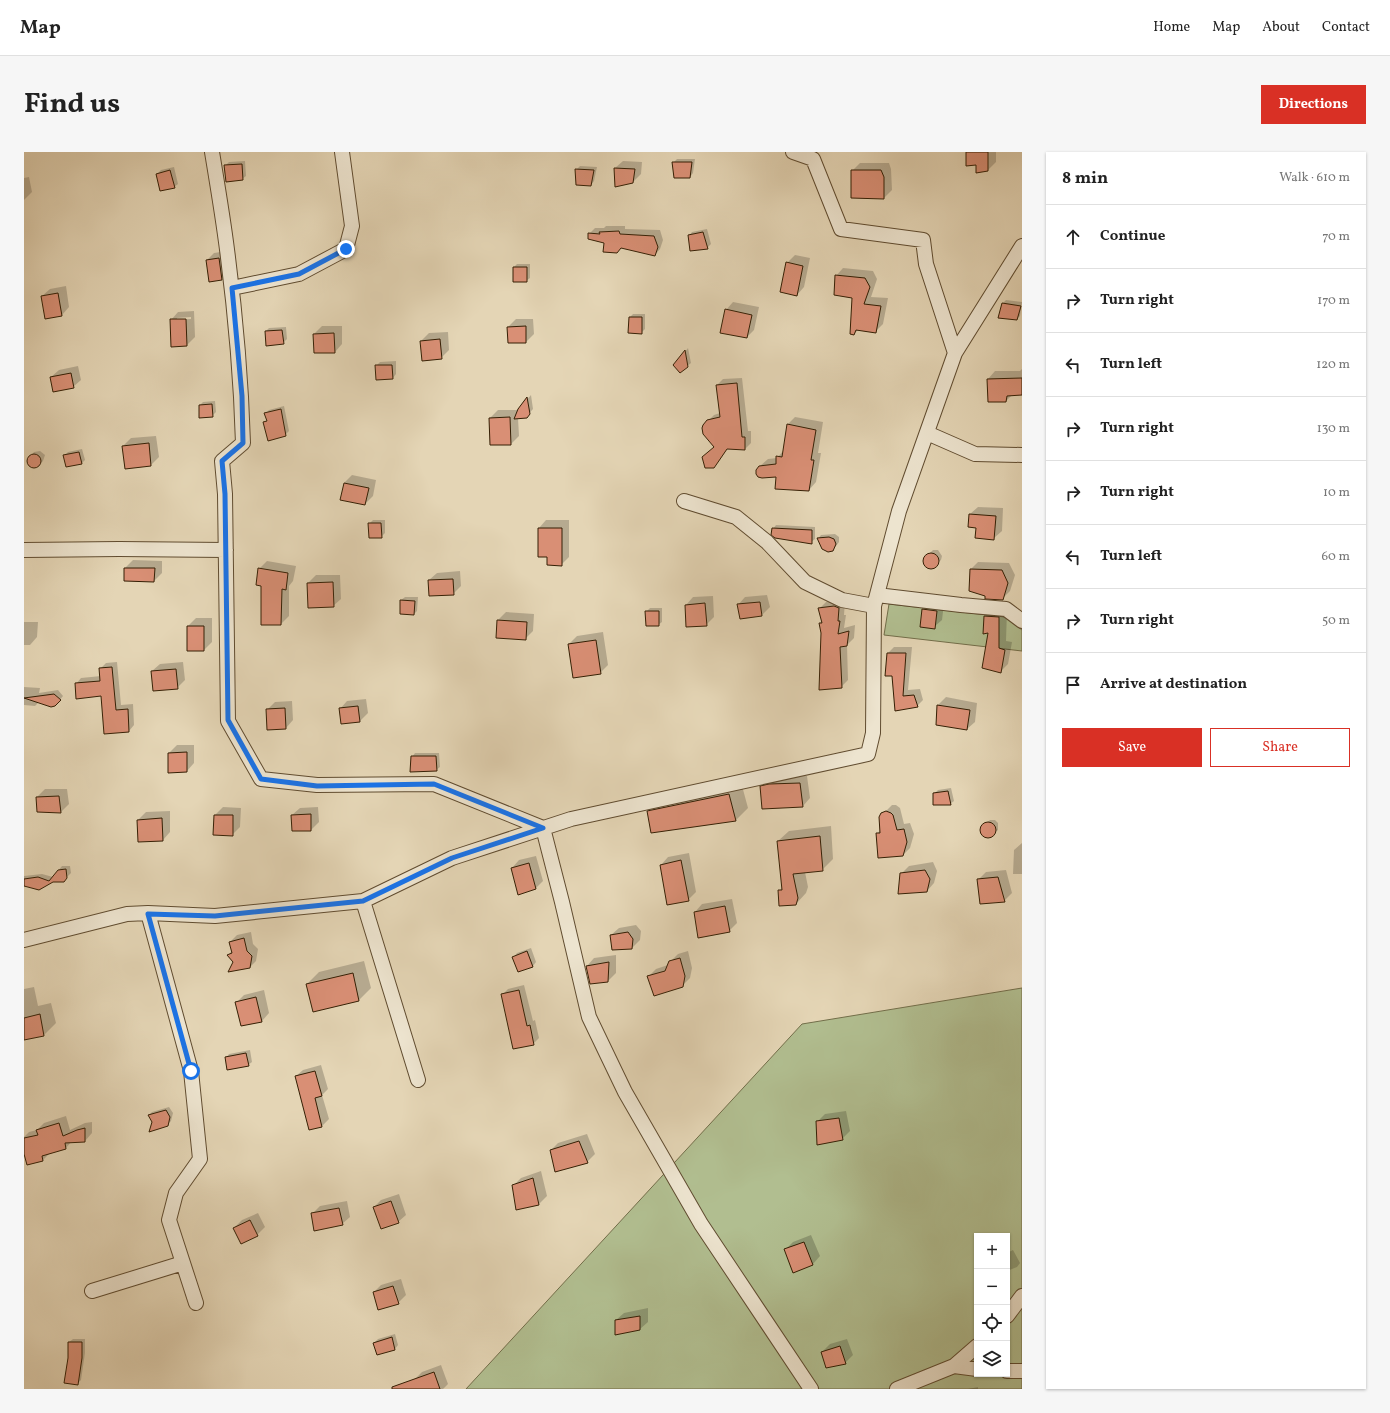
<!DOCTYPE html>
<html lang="en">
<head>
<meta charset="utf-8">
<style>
  body { margin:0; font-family:Vollkorn,serif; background:#f6f6f6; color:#222 }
  .controls { position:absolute; right:12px; bottom:12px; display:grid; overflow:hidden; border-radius:0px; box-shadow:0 1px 3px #0004 }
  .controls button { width:36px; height:36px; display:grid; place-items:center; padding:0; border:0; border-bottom:1px solid #e0e0e0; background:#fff; color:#222; font:20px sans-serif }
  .stop { position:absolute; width:12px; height:12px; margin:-9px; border:3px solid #1a73e8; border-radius:50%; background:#fff }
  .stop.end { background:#1a73e8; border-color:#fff; box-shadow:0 1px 4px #0008 }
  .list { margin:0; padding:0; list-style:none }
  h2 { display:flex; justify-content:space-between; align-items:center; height:52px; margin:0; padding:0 16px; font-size:17px }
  h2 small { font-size:13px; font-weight:400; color:#767676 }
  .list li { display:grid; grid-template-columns:26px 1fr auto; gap:12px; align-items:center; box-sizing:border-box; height:64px; padding:0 16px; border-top:1px solid #e0e0e0 }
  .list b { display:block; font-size:15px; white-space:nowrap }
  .list em { font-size:13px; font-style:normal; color:#767676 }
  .actions { display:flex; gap:8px; padding:12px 16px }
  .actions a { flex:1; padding:9px 0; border:1px solid #d93025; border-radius:0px; text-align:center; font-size:14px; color:#d93025 }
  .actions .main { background:#d93025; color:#fff }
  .icon { flex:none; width:22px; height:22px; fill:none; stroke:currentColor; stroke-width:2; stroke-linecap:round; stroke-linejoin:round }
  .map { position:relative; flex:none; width:998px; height:1237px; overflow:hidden; border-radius:0px }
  header { display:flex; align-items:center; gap:24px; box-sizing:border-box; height:56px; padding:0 20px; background:#fff; border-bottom:1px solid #e0e0e0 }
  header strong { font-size:19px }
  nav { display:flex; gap:22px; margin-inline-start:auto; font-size:14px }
  .intro { display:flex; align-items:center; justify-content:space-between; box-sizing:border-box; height:96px; padding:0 24px }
  h1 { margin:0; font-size:28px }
  .button { padding:10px 18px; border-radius:0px; background:#d93025; color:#fff; font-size:14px; font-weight:700 }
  main { display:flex; gap:24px; padding:0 24px }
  aside { flex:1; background:#fff; border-radius:0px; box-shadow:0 1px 3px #0004 }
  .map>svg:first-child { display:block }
</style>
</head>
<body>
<header>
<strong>Map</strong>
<nav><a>Home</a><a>Map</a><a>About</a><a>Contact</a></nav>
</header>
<div class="intro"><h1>Find us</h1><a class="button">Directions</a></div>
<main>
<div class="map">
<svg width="998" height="1237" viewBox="0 0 998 1237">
  <rect width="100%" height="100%" fill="#e4d5b5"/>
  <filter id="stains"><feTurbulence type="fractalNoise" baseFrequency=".005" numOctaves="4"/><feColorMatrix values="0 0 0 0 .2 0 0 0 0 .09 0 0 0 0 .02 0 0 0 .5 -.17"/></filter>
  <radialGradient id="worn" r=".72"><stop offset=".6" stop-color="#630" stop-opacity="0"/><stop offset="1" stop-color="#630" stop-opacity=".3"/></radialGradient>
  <path fill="#b1be90" stroke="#726e4a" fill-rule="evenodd" d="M865,452L981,465L998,478V499L860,483Z
    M998,836V1237H442L778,872ZM953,1084H983V1222H953Z"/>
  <path fill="#0003" fill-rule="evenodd" d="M943,0H972V10L964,18Z
    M653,7H671L669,21L666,25L649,11Z
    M221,9L222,24L218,27L201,14L205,10Z
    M599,9L618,10L617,22L609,30L591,16Z
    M836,11H865L867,17L868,38L860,46L828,45V19Z
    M556,14L573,15L570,29L567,33L552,18Z
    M150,15L154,32L150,35L133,22L137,18Z
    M5,25L8,40L0,48V26Z
    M582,74H601V77L636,78L639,88L636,97L631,103L598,95L593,100L581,91L565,82L571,76H580Z
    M683,77L687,92L683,96L665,84L668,80Z
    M203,99L205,119L198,127L183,108L190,101Z
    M771,103L786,106L780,135L773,143L763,111Z
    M493,112H506V126L502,129L490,115Z
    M819,116L849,119L853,127L847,145L864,146L859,172L851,180L835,177L830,182L829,145L812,124Z
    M42,134L45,155L38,163L18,144L26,137Z
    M982,148L998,150L996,164L993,167L979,151Z
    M709,150L735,155L730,178L723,185L702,158Z
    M170,159L171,185L163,193L147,168L154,160ZM167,165V167L153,168V166Z
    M609,162H621V177L617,181L606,165Z
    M492,167H509L510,182L502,190L484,175Z
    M298,174H318V192L311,200L290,182Z
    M262,175L263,187L259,191L242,179L245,176Z
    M424,180L425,198L417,206L397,189L405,181Z
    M664,196L667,211L656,220L650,214Z
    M372,209V222L369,226L352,214L356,210Z
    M54,214L57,228L49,235L27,225L35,218Z
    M998,217V242L988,243L982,249L964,227L971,219H996Z
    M718,226L724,279H727V291L721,297L704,296L695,309L689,315L691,295L680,273L690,263L696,261L693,233L699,227Z
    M507,243L509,257L502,265L494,266L495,284L487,292L466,266L474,258H494Z
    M191,249L192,260L188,264L176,253L179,250Z
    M260,254L265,279L261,283L241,271L243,268L241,262L245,258Z
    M771,265L799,270L794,301H797L792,330L785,338L753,324L736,314L744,307L753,306L760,298L764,272Z
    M132,284L135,305L127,313L101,316L99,294L107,286Z
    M58,297L61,308L57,312L40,304L44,300Z
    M16,299L21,303L19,309L15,313L9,315L4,311V307L10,300Z
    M328,323L352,328L349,344L341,352L320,331Z
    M954,355L979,356L978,379L970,386L953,375L946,362Z
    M349,368H361V381L357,385L345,372Z
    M522,368H545V405L537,413L524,404L515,376Z
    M752,373L791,375V387L787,390L749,377Z
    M811,382L815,385V390L809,398L794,387L797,383Z
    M909,398H914L918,404L917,408L909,415L903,414L901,411L902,405Z
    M109,408L138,409V421L130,429L101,416Z
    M243,409L272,414L269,429L265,434V464L257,472L235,417Z
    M954,410L985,411L991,423L986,439L978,447L946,418Z
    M436,419L437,434L429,442L405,428L413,421Z
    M292,423H316L317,447L309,454L284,431Z
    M743,443L746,455L738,463L716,466L714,453L721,445Z
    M689,444L690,465L682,473L663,474L662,453L669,445Z
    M381,445H394L393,459L390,462L377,448Z
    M817,447L821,449L820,463H822L820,476L831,473L830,486L823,493L824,528L817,535L798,481L796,471L799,468L796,456L802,450Z
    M907,450L920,451L918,468L910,475L899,457Z
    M626,456H638V470L634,473L622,460Z
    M969,456L983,458L982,489L988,490L984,512L976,520L966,480L960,481L961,464Z
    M482,460L510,462L509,479L501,487L474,468Z
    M172,466H188V490L180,498L164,474Z
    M0,470H14L13,485L6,493H0Z
    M579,480L584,513L576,521L545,492L553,484Z
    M870,495H888L884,538L896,537L899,548L893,554L872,558L869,523L864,501Z
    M93,510L97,553L109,552L110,573L105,579L78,543L52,532L57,526L77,524L76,517L82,511Z
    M159,510L161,528L153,536L128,519L136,512Z
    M0,535L16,536L15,541L34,538L39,544L35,549L15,550L11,554L0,553Z
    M922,545L953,551L951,570L943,577L913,572L914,553Z
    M342,547L344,561L336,569L316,557L323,549Z
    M268,549L269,568L262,576L243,558L251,550Z
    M153,593H170V611L163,619L145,601Z
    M391,601H415L416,615L412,618L388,605Z
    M783,624L786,646L779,654L737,635L744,627L754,625Z
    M717,630L724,656L712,668L628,679L624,659L636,648Z
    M927,636L930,649L926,652L910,642L914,638Z
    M21,637H43L45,652L37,660L14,659L13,645Z
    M868,653H872L876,656L880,672L886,671L890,682L886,696L879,703L853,682L857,677L856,665Z
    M199,655L217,656L216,675L208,683L191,663Z
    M294,655L295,670L287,678H269L268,663L276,656Z
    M146,659V680L139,688L114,668L122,660Z
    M966,668H971L974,671V678L966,685H962L958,680V675Z
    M807,674L809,707L798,718L781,720L784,735L782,741L772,752L755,739L759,735L754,689L765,679Z
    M998,691V722H989L990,698Z
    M665,701L672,740L664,748L637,713L644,705Z
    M512,704L519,729L511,737L488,716L495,708Z
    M909,710L913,719L910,731L903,739L877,722L885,714Z
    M38,714H46L47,721L39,729L0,732V724L18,722L29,725Z
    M982,718L988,741L980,749L954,728L962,720Z
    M708,747L713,771L705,779L671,760L678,752Z
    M612,773L617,779L616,788L608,796L587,783L595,776Z
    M227,780L229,792L234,797L232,809L225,816L210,810L204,803L208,799L206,790L213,783Z
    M507,796L512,810L509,814L490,805L493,801Z
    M664,799L668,816L666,826L658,834L624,825L632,817L644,813L646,810L654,802Z
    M592,803V821L584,829L563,814L570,806Z
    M340,809L347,836L335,848L289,859L283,832L295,820Z
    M500,833L509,869L511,868L515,886L509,892L478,843L484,837Z
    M10,835L14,854L27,851L32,871L20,883L0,887V837Z
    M240,838L245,861L238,869L218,873L213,850L220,843Z
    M226,898L228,910L224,913L202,906L205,902Z
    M297,913L304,937L298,943L305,967L298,974L286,977L272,924L279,918Z
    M145,955L149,961L147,969L143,973L129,970L125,963L128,960Z
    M822,959L826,979L818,987L793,970L801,962Z
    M42,964L46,978L61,971L68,970V981L61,989H48L42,996L27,1000L19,1008L4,1012L0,998V985L5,980L13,978L20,971Z
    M563,982L571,1002L563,1010L527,998L534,991Z
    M517,1019L523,1044L515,1052L492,1056L489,1034L497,1026Z
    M375,1042L382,1063L374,1070L350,1055L357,1048Z
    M323,1049L326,1065L318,1072L288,1062L296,1054Z
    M234,1061L241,1075L233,1083L210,1076L218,1068Z
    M787,1083L796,1104L789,1112L769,1120L761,1098L769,1090Z
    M989,1098L996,1111L993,1115L983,1119V1101Z
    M377,1127L382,1143L374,1151L350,1140L357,1133Z
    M624,1156V1170L616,1177L592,1168L600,1161Z
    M371,1182L374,1193L371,1197L353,1202L350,1191L354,1187Z
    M49,1187H61V1201L57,1228L53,1232L45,1206V1190Z
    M823,1187L829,1203L821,1211L798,1200L806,1192Z
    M417,1213L424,1232L419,1237H393L390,1228L398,1220Z
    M954,1235V1237H944Z"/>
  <path fill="#d98f75" stroke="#341f04" d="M942,0H964V19L952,21V13L942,14Z
    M648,10H668L666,26H650Z
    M218,12L219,28L202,30L200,13Z
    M590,16L611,17L609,31L591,35Z
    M551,17L570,18L567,34L552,33Z
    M146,18L151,36L136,39L132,22Z
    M827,18H857L860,25V47L827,46Z
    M595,79L596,82L630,84L634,95L631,104L597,96L593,101L579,100L580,91L564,87V81L576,82L575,80Z
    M679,80L684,97L666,99L664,83Z
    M195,106L198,128L185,130L182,108Z
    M762,110L779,114L773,144L756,140Z
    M489,115H503V130H489Z
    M811,123L841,126L846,135L840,152L857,154L852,181L832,178L830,183L826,182L828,146L810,143Z
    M34,141L38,164L21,167L17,144Z
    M978,151L997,154L993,168L974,166Z
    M701,157L728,163L723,186L696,181Z
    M605,165H618V182L604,181Z
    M146,167H162L163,194L147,195Z
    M502,174V191H484L483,175Z
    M258,178L260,192L242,194L241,179Z
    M310,181L311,201H290L289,182Z
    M416,187L418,207L398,209L396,189Z
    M661,198L664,215L656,221L649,213Z
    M351,213H368L369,227L352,228Z
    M47,221L50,236L29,240L26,225Z
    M998,226V243L983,244L982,250H964L963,227Z
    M713,231L718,285H721V298L703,297L690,316H681L678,305L690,295L679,282L678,276L679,273L683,268L696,265L692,233Z
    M503,245L506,262L503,266L490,267L494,257Z
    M188,252L189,265L175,266V253Z
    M257,257L262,284L244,289L239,270L243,269L240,261Z
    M486,265L487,293H466L465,266Z
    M763,272L792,278L787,308H790L785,339L751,337L752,325L738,326L734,325L732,322V318L735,314L752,312V304L758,305Z
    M125,291L127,314L101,317L98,294Z
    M55,300L58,312L42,315L39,303Z
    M3 309a7 7 0 1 1 14 0a7 7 0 1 1-14 0Z
    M320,331L345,336L341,353L316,348Z
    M945,362L972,364L970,388L951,386L952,376L944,375Z
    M344,371H357L358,386H345Z
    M514,376H538V414L523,413V405H514Z
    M748,376L788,378V392L751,386L747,383Z
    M805,385L810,387L812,392L809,399L804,400L798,397L793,386Z
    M899 409a8 8 0 1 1 16 0a8 8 0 1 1-16 0Z
    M100,416H131L130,430L100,429Z
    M234,416L264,421L262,438L258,437L257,473H237V434L232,433Z
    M946,417L978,418L984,431L979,448L961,447V444L945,439Z
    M429,427L430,443L405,444L404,428Z
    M309,430L310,455L284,456L283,431Z
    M376,448L391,449L390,463L376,462Z
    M736,450L738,464L716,467L713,452Z
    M681,451L683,474L662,475L661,453Z
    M810,454L815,456L814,469H816L814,482L825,479L823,494L816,495L818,536L795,538L797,481L795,471H798L794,456Z
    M898,457L913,459L911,477L896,475Z
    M621,459H635V474H622Z
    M960,464L975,465V496L981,498L977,521L958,516L964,481L959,482Z
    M473,468L503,470L502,488L472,486Z
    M163,474H180V499H163Z
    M572,488L577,522L549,526L544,492Z
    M863,501H882L879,544L890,543L894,555L871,559L868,524H861Z
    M88,515L92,558L104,557L105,580L80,582L77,544L52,547L51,531L76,529L75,516Z
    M152,517L154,537L129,539L127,519Z
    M30,542L37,548L31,554L27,555L0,546Z
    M913,553L946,558L943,578L912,573Z
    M334,554L336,570L317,572L315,556Z
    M261,556L262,577L243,578L242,557Z
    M163,600V620L144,621V601Z
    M387,604H412L413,619L386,620Z
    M776,631L779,655L738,657L736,634L745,632Z
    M924,639L927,653H909V641Z
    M705,642L712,669L627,681L623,659Z
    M35,644L37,661L13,660L12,645Z
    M862,659L867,661L869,663L873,678L880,677L883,690L879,704L854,706L852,681H856L855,665L857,661Z
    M287,662V679H268L267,663Z
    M190,663H209V684L189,683Z
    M138,666L139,689L114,690L113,668Z
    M956 678a8 8 0 1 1 16 0a8 8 0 1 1-16 0Z
    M796,684L799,719L769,722L774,746L772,753L755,754L754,738H758L753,689Z
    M657,708L665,749L643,753L636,713Z
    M505,711L512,737L494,743L487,716Z
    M42,717L43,726L40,730H29L15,738L0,734V727L14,725L25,729L34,718Z
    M901,718L906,727L903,740L874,742L876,721Z
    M974,725L981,750L956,752L953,727Z
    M701,754L706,780L674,786L670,760Z
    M604,780L609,787L608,797L588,798L586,783Z
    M220,786L223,799L228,804L226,816L204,820L209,810L203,803L208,801L205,790Z
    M503,799L509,815L494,820L488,805Z
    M656,806L661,824L659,835L630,844L623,824L641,819L645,809Z
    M585,810L584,830L566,832L562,814Z
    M329,821L335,849L289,860L282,832Z
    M495,838L503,874L506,873L510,893L489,897L477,842Z
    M232,845L238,870L217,874L211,850Z
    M16,862L20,884L0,888V866Z
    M222,901L225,914L203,918L201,905Z
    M291,919L298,944L291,946L298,975L285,978L271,924Z
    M142,958L146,965L144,974L125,980L128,970L124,963Z
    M815,966L819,988L793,993L792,969Z
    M35,971L39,984L53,978L61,976V990L41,991L42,997L18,1004L19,1009L3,1013L0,1002V986L14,983L12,978Z
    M555,989L564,1011L531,1020L526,998Z
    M509,1026L515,1053L492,1058L488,1033Z
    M367,1049L375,1071L357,1077L349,1055Z
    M315,1056L319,1073L290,1079L287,1061Z
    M226,1068L234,1084L217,1092L209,1076Z
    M780,1090L789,1113L769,1121L760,1097Z
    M369,1134L375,1152L354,1158L349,1140Z
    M616,1164V1178L591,1183V1168Z
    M368,1185L371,1198L353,1203L349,1191Z
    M44,1190H58V1206L54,1233L40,1231L44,1206Z
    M816,1194L822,1212L802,1216L797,1200Z
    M410,1220L416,1237H368V1235Z"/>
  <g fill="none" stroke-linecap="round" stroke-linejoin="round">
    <g stroke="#604c30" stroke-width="16">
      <path id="street" d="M188,0C193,30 198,60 202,90C211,157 217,224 219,291L198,309L201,342L204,569L237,627L293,633L410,632L519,676L538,750L565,865L601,940L677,1072L787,1237
        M769,0L789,7L817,77L899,88L902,112L931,201
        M208,136L275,122L322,97L328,74L318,0
        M903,281L951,302L998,303
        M660,349L712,365L743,390L781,430L818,448L850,454
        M0,398L95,397L202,398
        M853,443L937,453L982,457L998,469
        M339,749L394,928
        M124,761L167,919L176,1007L152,1041L145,1068L172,1151
        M0,788L103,762L124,761L191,764L339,749L428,706L547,667L844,602L849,581L850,454L875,359L931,201L998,94
        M68,1139L159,1111
        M983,1164L998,1144
        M930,1214L953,1194
        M983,1219H998
        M873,1237L930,1214L953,1217"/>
    </g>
    <use href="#street" stroke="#ede4cf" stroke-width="14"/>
  </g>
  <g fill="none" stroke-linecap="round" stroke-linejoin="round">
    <path stroke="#1a73e8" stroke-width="5" d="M167,919L124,762L191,764L339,749L428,706L519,676L410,632L293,634L237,627L204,568L201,342L198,309L219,291L218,244L208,136L275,122L322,97"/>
  </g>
  <rect width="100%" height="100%" filter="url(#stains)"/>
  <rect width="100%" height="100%" fill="url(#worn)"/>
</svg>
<div class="controls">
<button>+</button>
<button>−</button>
<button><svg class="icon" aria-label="locate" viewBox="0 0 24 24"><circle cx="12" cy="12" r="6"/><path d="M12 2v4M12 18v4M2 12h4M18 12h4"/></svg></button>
<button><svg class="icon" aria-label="layers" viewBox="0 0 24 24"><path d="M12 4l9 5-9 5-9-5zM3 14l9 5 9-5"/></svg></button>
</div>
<div class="stop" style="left:167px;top:919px"></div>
<div class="stop end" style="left:322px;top:97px"></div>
</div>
<aside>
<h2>8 min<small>Walk · 610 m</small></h2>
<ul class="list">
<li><svg class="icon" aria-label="ahead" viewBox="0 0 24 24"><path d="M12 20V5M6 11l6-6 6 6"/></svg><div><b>Continue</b></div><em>70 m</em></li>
<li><svg class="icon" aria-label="right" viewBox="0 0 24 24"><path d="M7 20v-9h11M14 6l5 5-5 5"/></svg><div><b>Turn right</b></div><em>170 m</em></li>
<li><svg class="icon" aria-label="left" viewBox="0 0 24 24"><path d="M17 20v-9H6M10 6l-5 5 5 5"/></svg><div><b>Turn left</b></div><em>120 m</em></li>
<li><svg class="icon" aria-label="right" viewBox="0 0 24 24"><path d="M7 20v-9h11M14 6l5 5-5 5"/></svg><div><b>Turn right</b></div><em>130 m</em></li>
<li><svg class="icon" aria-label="right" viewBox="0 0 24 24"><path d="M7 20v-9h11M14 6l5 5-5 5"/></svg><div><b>Turn right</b></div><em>10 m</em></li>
<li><svg class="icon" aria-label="left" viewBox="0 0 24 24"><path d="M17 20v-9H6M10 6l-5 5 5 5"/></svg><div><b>Turn left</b></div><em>60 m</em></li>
<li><svg class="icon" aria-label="right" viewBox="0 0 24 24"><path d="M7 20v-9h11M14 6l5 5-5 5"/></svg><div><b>Turn right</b></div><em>50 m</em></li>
<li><svg class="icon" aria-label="arrive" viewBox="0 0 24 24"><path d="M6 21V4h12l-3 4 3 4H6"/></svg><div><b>Arrive at destination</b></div></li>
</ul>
<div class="actions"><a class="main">Save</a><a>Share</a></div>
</aside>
</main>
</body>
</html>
